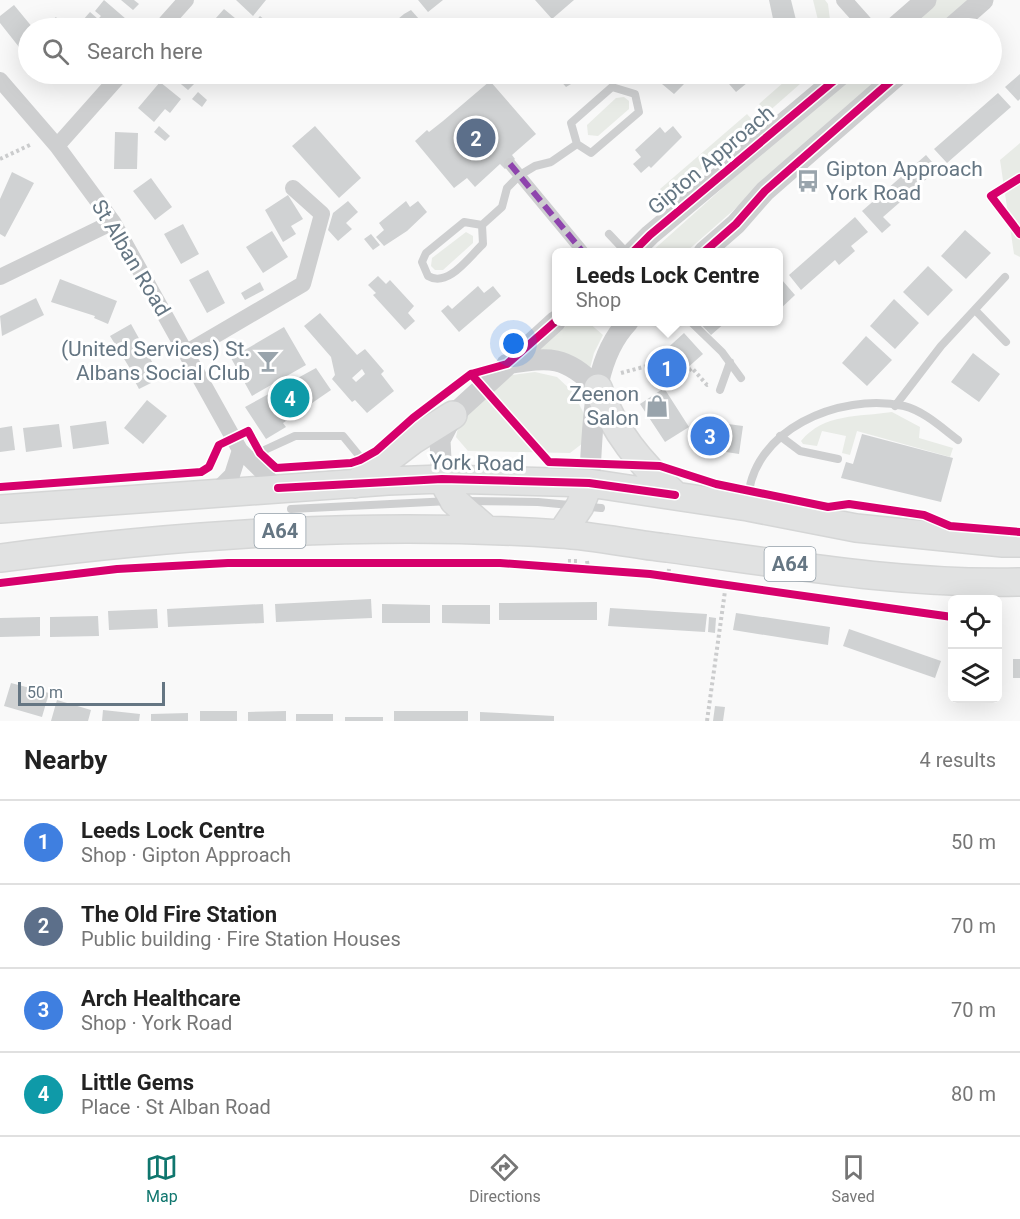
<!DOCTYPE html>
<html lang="en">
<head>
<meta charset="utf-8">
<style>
  body { margin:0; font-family:Roboto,sans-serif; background:#f6f6f6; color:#222 }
  .controls { position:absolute; right:18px; bottom:18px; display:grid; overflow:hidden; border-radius:9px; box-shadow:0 6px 24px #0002 }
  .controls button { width:54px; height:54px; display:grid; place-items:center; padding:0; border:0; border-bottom:2px solid #e0e0e0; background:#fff; color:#222; font:30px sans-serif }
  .scale { position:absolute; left:18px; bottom:15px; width:147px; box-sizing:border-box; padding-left:6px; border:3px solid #657683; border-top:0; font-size:16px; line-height:21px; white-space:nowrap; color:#657683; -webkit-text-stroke:4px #fff; paint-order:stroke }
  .you { position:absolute; left:514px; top:344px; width:21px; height:21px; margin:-15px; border:4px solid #fff; border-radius:50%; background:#1a73e8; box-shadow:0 0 0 9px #1a73e833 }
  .badge { display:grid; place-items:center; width:39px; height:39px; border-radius:50%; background:#0f766e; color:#fff; font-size:20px; font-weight:700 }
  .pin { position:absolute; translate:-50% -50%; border:3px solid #fff; box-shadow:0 2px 6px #0006 }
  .popup { position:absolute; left:552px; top:248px; width:231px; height:78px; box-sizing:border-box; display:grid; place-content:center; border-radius:9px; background:#fff; filter:drop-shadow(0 2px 4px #0005); font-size:20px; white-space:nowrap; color:#767676 }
  .popup b { font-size:22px; color:#222 }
  .popup::after { content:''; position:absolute; left:50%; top:100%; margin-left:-12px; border:12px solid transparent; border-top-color:#fff }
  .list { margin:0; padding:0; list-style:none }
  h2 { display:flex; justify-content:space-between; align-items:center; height:78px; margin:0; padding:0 24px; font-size:26px }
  h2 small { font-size:20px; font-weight:400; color:#767676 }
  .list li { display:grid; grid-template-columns:39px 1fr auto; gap:18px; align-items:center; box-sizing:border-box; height:84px; padding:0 24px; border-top:2px solid #e0e0e0 }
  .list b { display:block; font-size:22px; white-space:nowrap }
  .list p { margin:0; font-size:20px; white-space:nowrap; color:#767676 }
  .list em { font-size:20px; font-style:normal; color:#767676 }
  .icon { flex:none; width:33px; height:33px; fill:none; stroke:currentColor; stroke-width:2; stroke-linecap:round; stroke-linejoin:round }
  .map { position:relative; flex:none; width:1020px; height:721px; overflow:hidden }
  .search { position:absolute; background:#fff; box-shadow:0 6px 24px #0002; left:18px; right:18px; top:18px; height:66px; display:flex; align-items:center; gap:15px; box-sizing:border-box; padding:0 21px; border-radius:33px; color:#767676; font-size:22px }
  .sheet { height:414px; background:#fff }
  nav { display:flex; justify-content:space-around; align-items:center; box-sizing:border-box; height:84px; border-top:2px solid #e0e0e0; background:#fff; font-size:16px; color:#767676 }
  nav a { display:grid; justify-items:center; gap:3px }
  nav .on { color:#0f766e }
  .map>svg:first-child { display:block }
</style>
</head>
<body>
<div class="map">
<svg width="1020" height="721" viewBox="0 0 1020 721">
  <rect width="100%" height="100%" fill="#f9f9f9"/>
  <path fill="#e8ebe6" d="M813,0H825L828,4L831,28H820Z
    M933,0H971L939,28H901Z
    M850,74H888L686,252H651Z
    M792,75L800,84L767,113L759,104Z
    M624,97L629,101V109L598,136L588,135L587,125L616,98Z
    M747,114L755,123L668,198L660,189Z
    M1020,143V257L1014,254L1000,160Z
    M466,232L473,236V243L443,270H435L431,266L432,258Z
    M571,322H588L603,335L594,353L589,372L530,354Z
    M535,372L557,377L573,392L585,416L583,443L570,453L468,451L456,437L460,418L512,375Z
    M892,412L920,427L919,438L953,448L950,457L857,431L850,455L842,453L846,436L822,431L817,446L803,444L801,441C824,413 859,417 892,412Z"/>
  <path fill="#d0d2d3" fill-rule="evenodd" d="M104,0L126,19L118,28H76L90,12L98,19L101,16L95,11Z
    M121,0H134L139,4L133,10Z
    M236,0H266L253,16Z
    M418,0H443L428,12Z
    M535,0H574L552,19Z
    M769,0H791L798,28H775Z
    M14,5L33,28H28V39L19,47L0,23V16Z
    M224,9L241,23L236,28H207Z
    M411,10L427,28H387L404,14Z
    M260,16L271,25L269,28H261L254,23Z
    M56,17L61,24L55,28H41Z
    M42,74H77V77H42Z
    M169,74H196L201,77L188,90Z
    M223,74H235L241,78L236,84Z
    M564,74H588L566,87L558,78Z
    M650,74H681L677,77L684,84L674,94Z
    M726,74H758L736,92L723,77Z
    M1020,74V99L1018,101L1005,87Z
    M490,81L536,134L512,155L515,159L505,169L500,164L475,187L467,178L454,188L415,141L427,130L429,132L443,121Z
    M160,82L181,99L170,113L165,109L154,122L138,108Z
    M198,92L207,100L202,107L192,99Z
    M998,93L1011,107L947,163L934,149Z
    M159,126L170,136L165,141L154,132Z
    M315,126L361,178L339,198L292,146Z
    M673,126L682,137L651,168L649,166L641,173L633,164L641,157L635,150L660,127L665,133Z
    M115,132L138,133L137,169H114Z
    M926,155L938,169L883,217L891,225L882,233L862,211Z
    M12,172L34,183L5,237L0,234V199Z
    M151,178L172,207L155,220L133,191Z
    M288,195L303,219L291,226L296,234L283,242L265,210Z
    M348,201L358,212L346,223L352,229L338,241L328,230L333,213Z
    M406,201L410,207L418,201L427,212L407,231L384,246L376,237L384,230L379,223Z
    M855,217L868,232L851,246L855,251L839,265L835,260L801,290L789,275Z
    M183,224L199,254L181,264L164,234Z
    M965,230L991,253L966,279L941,256Z
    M272,231L288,257L263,273L246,247Z
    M371,234L380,245L373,250L364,239Z
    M928,266L953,290L928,316L903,292Z
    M208,270L225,303L207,313L189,280Z
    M378,276L386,284L390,280L414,306L408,313L415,321L405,330L373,295L376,293L368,285Z
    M60,279L117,301L108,324L94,318L95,316L51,302Z
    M782,280L795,295L778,311V284Z
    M260,282L264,290L245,300L241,293Z
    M478,286L484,293L493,286L501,296L459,332L441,311L448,305L452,309Z
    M36,298L44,315L2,336L0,316Z
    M894,299L919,323L895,349L870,326Z
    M320,313L357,355L365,349L384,371L381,374L394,391L367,413L355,400L352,402L332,379L335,375L331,357L304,326ZM362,369L365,374L356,382L352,378Z
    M699,322H726L711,335Z
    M131,324L161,378L139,389L132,376L134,375L110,336Z
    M284,327L306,365L252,396L231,358Z
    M684,333L703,354L669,384L651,363Z
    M866,336L892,360L867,386L842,363Z
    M973,353L1000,374L979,402L951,382Z
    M316,368L331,390L283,423L286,427L266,439L245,407Z
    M664,388L689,427L665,442L640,404Z
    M147,400L167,416L143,444L124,428Z
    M698,420L743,426L739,454L694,447Z
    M106,421L109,444L73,449L70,426Z
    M59,424L62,447L26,452L23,428Z
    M12,426L15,450L0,452V428Z
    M862,434L953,458L941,502L841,478L846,462L853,464Z
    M371,599L372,618L276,622L275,604Z
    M597,602V620H499V603Z
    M263,604L264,623L168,627L167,609Z
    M382,604L430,605V623H382Z
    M442,605H490V624L442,623Z
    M610,608L707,614L705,632L608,626Z
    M157,609L158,628L109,630L108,611Z
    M736,613L830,627L828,645L733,630Z
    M98,616L99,636L50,637V617Z
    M40,617V636L0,637V618Z
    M709,617L716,618L715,633L708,632Z
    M849,629L941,661L935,678L843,646Z
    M1013,659H1020V678H1013Z
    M998,660H1000L1001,678H998Z
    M11,683L49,693L42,717L4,706Z
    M57,700L91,710L88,721H51Z
    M715,706L725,707L723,721H713Z
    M103,710L140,714L139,721H102Z
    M200,711H237V721H200Z
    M286,711V721H248V712Z
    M394,711H468V721H394Z
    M480,712L554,716V721H480Z
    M188,713V721H151V714Z
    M296,714H333V721H296Z
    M345,717H383V721H345Z"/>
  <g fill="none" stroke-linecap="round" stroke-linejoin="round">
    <g stroke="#d5d6d6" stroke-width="30">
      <path id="trunk" d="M598,388C614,432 640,463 675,495
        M442,479L454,501L487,530
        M355,484L413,440L453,415
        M0,509L388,481L442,479L589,483L748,507L856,528L1003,543H1020
        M561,534L580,506L589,483
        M0,558C186,534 373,521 560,534C595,536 631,544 667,548C784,564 902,585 1020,582"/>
    </g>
    <path stroke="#cbcccd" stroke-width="4" stroke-dasharray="3 3" stroke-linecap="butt" d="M0,159L32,144
      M621,373L647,366L663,383L675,385
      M670,385L692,368L707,385L709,384
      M587,561L589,574
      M566,572L567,561H580
      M668,577L669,569
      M707,721L725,591"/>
    <path stroke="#cecfd0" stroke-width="8" d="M612,87L635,94L639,112L591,153L577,144L571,123Z
      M464,222L482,225L483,244C469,257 448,288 428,276L422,262L426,253Z
      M482,225L502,207L507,188L520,175L535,166L551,162L577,144
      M609,234L626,252
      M975,310L1006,342
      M691,322L722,352L741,378
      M720,390L730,362
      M895,406L941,346L1005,277
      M780,436L800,451L838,459
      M247,458L295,436H343L370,469
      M466,501L538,502L601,508
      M748,503C749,430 840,392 904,406C924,411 942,428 958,440
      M291,509L450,501"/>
    <path stroke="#cecfd0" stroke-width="12" d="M510,164L583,252"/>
    <path stroke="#cecfd0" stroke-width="16" d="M844,0L869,28
      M161,28L186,0
      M0,80L57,146L113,222L240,450
      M57,146L121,74
      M0,277L113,222
      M187,352L303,284L322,214L293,188
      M214,493L232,475L240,450L278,488"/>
    <path stroke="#cecfd0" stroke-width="21" d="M894,28L926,0
      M951,28L983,0
      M633,252L650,235L842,74
      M704,252L736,224L765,191L899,74
      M507,364C551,357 564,355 598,388
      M442,479L440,440L453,415L556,321
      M589,483C594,431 589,363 628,322"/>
    <use href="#trunk" stroke="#e1e2e2" stroke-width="27"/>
    <path stroke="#8e44ad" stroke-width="6" stroke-dasharray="12 6" stroke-linecap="butt" d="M510,164L583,252"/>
    <g stroke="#fff" stroke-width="11">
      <path id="cycleway" d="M1020,178L991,196L1020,234
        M633,252L650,235L842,74
        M704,252L736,224L765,191L899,74
        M471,374L549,462L660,466L716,484L828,507L849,504L924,515L950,526L1020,532
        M0,487L201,472L209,467L219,445L248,431L260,453L276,468L351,463L360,460L376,451L413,418L471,374L507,364L556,321
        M278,488L442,479L589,483L675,495
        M0,583L117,569L228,563H500L650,574L952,617"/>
    </g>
    <use href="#cycleway" stroke="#d6006c" stroke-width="8"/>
  </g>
  <defs>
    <g id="bus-bare" transform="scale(1.8)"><path d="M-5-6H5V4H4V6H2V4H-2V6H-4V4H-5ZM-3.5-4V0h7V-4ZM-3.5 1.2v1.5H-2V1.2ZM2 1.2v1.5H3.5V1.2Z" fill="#99a4ac" stroke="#fff" stroke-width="2.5" paint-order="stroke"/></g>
    <g id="bar-bare" transform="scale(1.8)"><path d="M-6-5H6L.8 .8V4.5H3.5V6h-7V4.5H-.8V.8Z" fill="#99a4ac" stroke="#fff" stroke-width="2.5" paint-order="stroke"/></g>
    <g id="shop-bare" transform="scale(1.8)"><path d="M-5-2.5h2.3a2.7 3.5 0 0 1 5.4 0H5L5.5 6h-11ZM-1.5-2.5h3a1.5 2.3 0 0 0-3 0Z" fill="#99a4ac" stroke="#fff" stroke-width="2.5" paint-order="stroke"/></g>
  </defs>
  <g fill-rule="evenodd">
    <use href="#bus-bare" x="808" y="181"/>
    <use href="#bar-bare" x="268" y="361"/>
    <use href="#shop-bare" x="657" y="406"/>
  </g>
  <g text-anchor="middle" stroke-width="6" stroke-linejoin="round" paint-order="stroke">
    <g fill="#fff" stroke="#939fa8" stroke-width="1.5">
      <rect x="254.5" y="514" width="51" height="34" rx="4.5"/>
      <rect x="764.5" y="547" width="51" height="34" rx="4.5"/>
    </g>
    <g font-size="20" font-weight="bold" fill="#657683">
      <text x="280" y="538">A64</text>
      <text x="790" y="571">A64</text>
    </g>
    <g font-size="21" fill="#657683" stroke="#fff">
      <text transform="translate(711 160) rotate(-40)" y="7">Gipton Approach</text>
      <text transform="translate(131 258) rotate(59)" y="7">St Alban Road</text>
      <text transform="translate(477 463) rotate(1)" y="7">York Road</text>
    </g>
    <g font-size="21" fill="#657683" stroke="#fff" text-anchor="end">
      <text x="826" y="176" text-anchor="start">Gipton Approach<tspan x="826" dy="24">York Road</tspan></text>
      <text x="250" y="356">(United Services) St.<tspan x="250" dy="24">Albans Social Club</tspan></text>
      <text x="639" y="401">Zeenon<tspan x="639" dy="24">Salon</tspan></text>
    </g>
  </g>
</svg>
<div class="controls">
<button><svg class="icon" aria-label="locate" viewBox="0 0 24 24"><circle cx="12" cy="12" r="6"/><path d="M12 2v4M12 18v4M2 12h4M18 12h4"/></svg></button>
<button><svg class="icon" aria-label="layers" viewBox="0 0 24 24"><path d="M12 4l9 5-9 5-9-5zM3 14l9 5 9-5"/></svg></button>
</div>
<div class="scale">50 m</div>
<div class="you"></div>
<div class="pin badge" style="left:667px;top:368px;background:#3f7fe0">1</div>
<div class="popup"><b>Leeds Lock Centre</b>Shop</div>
<div class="pin badge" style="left:476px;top:138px;background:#5c6f8a">2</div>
<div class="pin badge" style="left:710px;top:436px;background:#3f7fe0">3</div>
<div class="pin badge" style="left:290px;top:398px;background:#0f9aa8">4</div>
<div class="search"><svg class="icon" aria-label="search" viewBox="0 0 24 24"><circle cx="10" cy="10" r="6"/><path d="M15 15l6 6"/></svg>Search here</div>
</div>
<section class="sheet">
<h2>Nearby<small>4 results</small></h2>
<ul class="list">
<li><span class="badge" style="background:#3f7fe0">1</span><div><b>Leeds Lock Centre</b><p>Shop · Gipton Approach</p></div><em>50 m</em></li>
<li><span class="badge" style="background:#5c6f8a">2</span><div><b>The Old Fire Station</b><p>Public building · Fire Station Houses</p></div><em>70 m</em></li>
<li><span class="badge" style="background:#3f7fe0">3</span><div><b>Arch Healthcare</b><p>Shop · York Road</p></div><em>70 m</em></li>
<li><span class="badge" style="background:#0f9aa8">4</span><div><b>Little Gems</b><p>Place · St Alban Road</p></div><em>80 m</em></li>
</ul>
</section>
<nav>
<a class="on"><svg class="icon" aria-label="map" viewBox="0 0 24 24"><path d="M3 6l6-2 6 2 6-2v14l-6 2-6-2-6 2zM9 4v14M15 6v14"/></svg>Map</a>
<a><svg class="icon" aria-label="directions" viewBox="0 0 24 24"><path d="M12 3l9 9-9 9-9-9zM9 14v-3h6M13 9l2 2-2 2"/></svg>Directions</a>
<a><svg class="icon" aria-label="saved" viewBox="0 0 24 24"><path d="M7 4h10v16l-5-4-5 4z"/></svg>Saved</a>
</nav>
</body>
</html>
